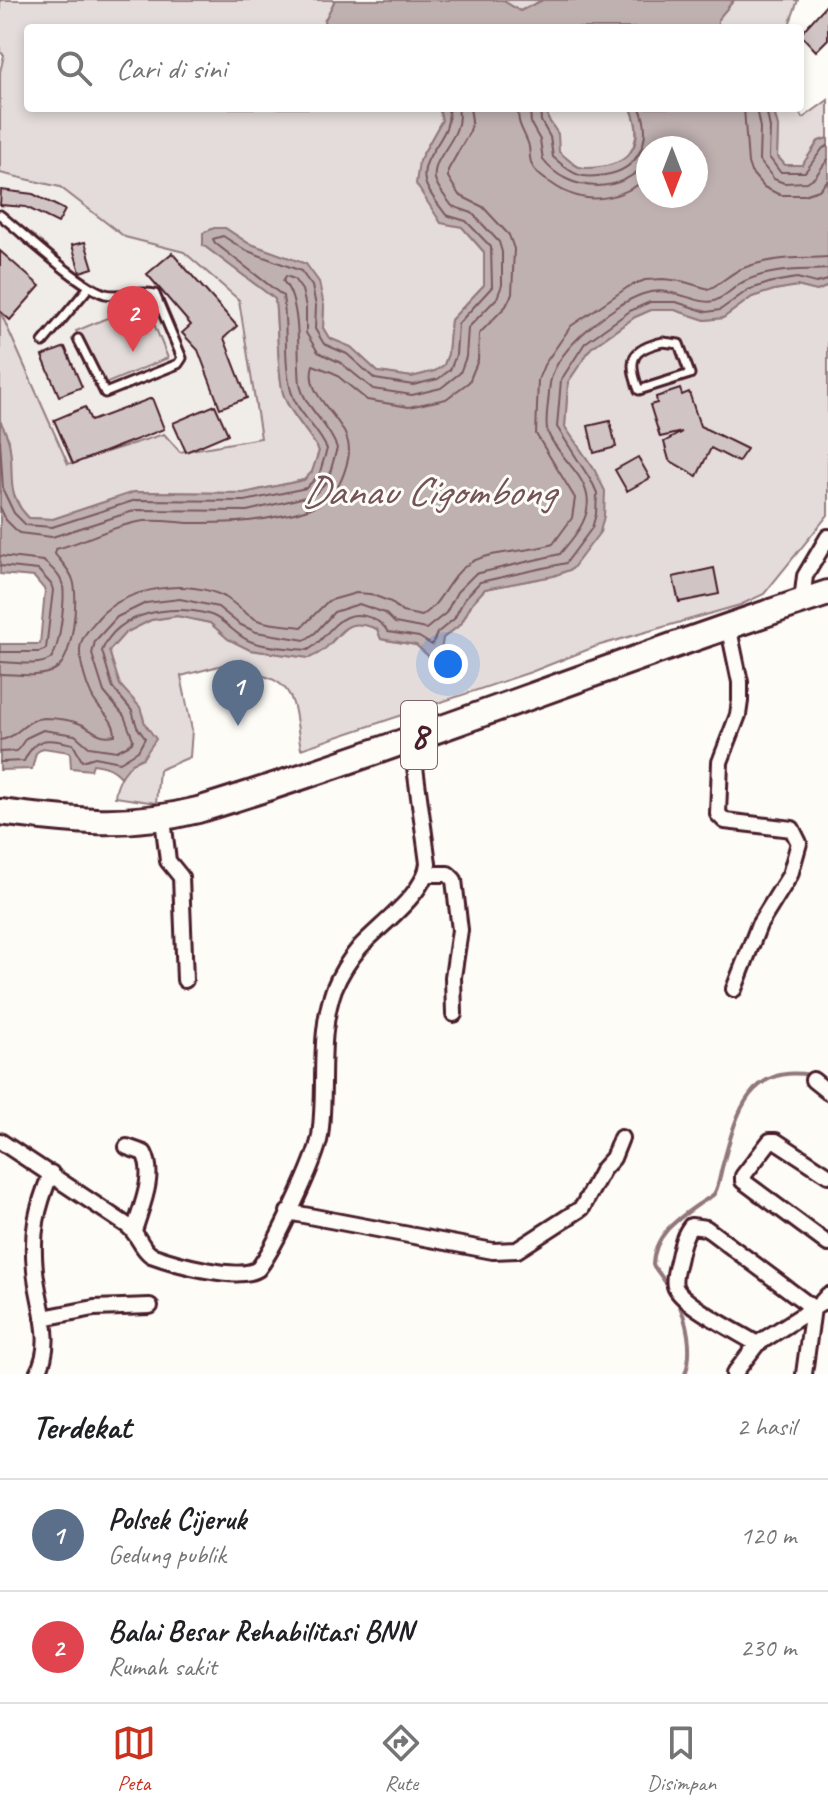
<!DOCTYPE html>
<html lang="id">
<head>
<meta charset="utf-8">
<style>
  body { margin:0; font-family:Caveat,sans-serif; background:#f6f6f6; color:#202124 }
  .compass { position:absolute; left:636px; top:136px; width:72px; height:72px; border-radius:50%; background:#fff; box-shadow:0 4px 12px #0003; rotate:180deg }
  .you { position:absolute; left:448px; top:664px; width:28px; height:28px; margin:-20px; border:6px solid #fff; border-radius:50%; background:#1a73e8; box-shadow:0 0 0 12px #1a73e833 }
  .badge { display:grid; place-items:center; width:52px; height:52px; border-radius:50%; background:#c8321e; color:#fff; font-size:26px; font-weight:700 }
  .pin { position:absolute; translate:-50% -66px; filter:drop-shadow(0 2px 4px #0008) }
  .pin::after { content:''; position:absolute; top:42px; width:28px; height:24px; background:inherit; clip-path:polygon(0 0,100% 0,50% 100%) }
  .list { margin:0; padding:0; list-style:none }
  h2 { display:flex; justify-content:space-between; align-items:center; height:104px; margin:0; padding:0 32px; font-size:34px }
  h2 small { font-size:26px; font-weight:400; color:#757577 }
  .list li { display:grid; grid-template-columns:52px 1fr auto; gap:24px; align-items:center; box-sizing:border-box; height:112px; padding:0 32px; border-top:2px solid #e0e0e0 }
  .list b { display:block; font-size:30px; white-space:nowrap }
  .list p { margin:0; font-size:26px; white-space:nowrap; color:#757577 }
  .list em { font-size:26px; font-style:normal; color:#757577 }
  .icon { flex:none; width:44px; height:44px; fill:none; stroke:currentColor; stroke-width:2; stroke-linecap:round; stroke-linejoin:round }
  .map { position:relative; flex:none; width:828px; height:1374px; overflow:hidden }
  .search { position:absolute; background:#fff; box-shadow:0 4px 12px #0003; left:24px; right:24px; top:24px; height:88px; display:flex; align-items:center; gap:20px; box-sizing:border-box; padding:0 28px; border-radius:8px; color:#757577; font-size:30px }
  .sheet { height:328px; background:#fff }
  nav { display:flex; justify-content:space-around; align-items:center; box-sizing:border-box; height:112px; border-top:2px solid #e0e0e0; background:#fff; font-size:22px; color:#757577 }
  nav a { display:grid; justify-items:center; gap:4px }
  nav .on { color:#c8321e }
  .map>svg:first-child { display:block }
</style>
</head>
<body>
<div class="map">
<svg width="828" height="1374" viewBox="0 0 828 1374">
  <rect width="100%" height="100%" fill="#fdfcf7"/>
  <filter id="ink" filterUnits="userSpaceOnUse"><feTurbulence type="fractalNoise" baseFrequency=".0125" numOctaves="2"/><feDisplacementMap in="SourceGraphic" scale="16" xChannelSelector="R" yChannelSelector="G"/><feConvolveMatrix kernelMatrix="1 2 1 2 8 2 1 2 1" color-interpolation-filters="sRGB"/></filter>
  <g filter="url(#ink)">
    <path fill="#f0ece8" d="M0,173L60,187L125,237L184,252L239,300L261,438L180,452L164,434L68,464L0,311Z"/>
    <path fill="#e3dcda" stroke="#967e82" stroke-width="2" d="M0,0H335L324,22L325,28H28V108H439L442,120L419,161L462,227L484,252V285L451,320L448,354L444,365L435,371L412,377L378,372L351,347L329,338L323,328L324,306L306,264L248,243L225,228L203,245L275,299C278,325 277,369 283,393C288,412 309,432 319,451L312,472L304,480L244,493L134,492L53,519L29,518L21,509L11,488L9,440L0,421V311L68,464L164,434L180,452L261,438L239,300L184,252L125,237L60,187L0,173V72L4,55L0,52Z
      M502,0H543L520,11Z
      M734,0H798L788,28H718V19Z
      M828,100V138L818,141L802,166L785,165L777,156L778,127L773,108H795L803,118Z
      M548,108H631C642,134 636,162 605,167C597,168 587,170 579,167C572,164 565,156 558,152V134L548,119Z
      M797,286L817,291L828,286V515L764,594L740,605L597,646L531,672L301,749C293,707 299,680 250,673L242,660L181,676L192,730L190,757L159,770L156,803L115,797C117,772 146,749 144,723C143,707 130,699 121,686C115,677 113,662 109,651L125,633L151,620L177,616L210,623L228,639L250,650L309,658C315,655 321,651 326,647C347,630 345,616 377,629L381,639L416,645L435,661L440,656L443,638L461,624L472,603L485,589L553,576L572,569L600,531L594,469L565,427L568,382L591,348L635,317L651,310H675L705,320L723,318L752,297L774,290Z
      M145,302L168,358L100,386L76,331Z"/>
    <path fill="#c0b1b1" stroke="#91777b" stroke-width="2" fill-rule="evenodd" d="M335,0H502L520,11L543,0H734L718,19V28H325L324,22Z
      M439,108H548V119L558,134L559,152C565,156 572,164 579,167C585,169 593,168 599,167C633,163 645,141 631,108H773L778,127L777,156L785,165H802L819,141L828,138V286L817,291L797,286L774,290L752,297L723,318L705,320L675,310H651L635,317L591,348L568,382L565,427L594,469L605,491L604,516L600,532L572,569L553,576L485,589L472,603L461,624L443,638L440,656L435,662L416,645L381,639L377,629C335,612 341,647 309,658L250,650L228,639L210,623L177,616L151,620L125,633L109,651L120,685L140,707L145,724L156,739L143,758L132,763L121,777C113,768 106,766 93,764L91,770L71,768L70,752L43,748L36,753L32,769L0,770V644H40L45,590L34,577L0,574V421C3,426 6,433 8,439C17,469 2,492 29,518L53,519L134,492L244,493L304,480L312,472L319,451C309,431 289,413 283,393C277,369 278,326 275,299L203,245V233L214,228H225L248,243L306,264L319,282L324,306L323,328L329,338L351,347L378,372L412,377L435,371L444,365L448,354L451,320L484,285V252L462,227L441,223L416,184L419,161L442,120ZM648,148H696V196H648Z"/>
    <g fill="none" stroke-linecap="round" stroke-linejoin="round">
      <path stroke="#795961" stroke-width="2" d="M518,108C518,127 522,127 528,143C531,151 528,159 533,167C537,174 544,179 551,183C584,207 617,201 648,178
        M530,108L531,124L540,140L543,160C569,194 623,195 648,160
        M540,108L541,121L550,137L553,157C560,163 570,173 579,175C587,178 597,176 605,175C639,170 653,139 640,108
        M744,108L748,163L751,172L764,187L780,195H804L819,190L828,180
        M756,108L760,128L759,160L774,179L784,183L807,182L815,177L828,159
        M766,108L770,128L769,157L780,172H805L823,148L828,146
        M0,440L3,490L14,513L26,525L52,527L136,500L245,501L306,488L319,475L327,449C318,428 297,413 291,391C283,361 288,327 283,296L215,243L213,239L223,236L245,250L301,271L312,286L316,306L315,329L324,344L347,354L375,379L413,385L438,379L450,370L456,355L458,324L492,287L491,247L466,221L446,215C440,206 427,192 425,181C419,154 454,137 448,108
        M0,507L6,520L19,533L52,537L137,510L247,511L314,495L328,480L337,448C329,424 304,407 300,384C297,356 302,301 283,281L286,276L294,279L302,290L306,307V333L318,352L341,363L373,389L412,395L441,388L460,373L466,357L468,328L497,298L502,285V252L499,242L472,213L452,206C447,199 437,188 435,179C431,155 465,138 458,108
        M0,556L43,561C51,567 61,576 63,586C65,599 60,651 50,659C38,667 14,662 0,662
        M0,566L38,570L51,584L53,590L46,649L39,652H0
        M0,674C17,674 41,679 56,669C73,658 79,598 73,580C70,570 61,562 55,554L56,549C84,542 110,527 138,522C153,519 172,522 187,523C223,523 250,523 285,515C323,507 339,499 348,459C357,421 302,401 313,365L334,373L367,400L409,407L446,399L469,382L478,360L479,334L506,306L512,294L514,249L509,235L483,207L459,195L448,177V170L470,131L472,120L470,108
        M0,740C16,739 25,719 43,718C55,718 71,720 81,724C95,730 97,738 115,735C115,720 102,713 94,700C87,688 81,667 80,653C79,638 90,628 99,617C125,587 190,578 225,597C237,604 246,617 260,621C273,625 289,625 302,627L328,601L356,593L370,594L391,602L402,612L422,616C443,602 447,579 467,565C487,550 528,553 553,544L572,518L575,498L536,434L538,380L544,365L571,326L628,287L645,280L663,279L681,281L709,289C720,284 730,274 741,269C772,256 797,259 828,257
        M0,752L17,751L26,738L43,730L75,735L89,747L117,751L132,743L133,739L124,716L104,692L92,654L95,641L117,617L146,603L180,599L218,607L239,624L256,632L305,640L315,633L334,612L359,604L385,613L395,623L426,629L446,613L457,592L475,574L560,554C573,538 592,518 587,495C582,471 557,455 548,433C545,424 547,412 548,403C549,395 549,386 551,379C559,347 613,304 643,294C671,284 698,306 714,301C726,297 734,286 745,281C773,268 800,271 828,269
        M0,762L24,761C36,735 47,739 73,744L82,761L95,757L120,762L138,751L145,738L137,727L132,711L113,688L102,651C117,611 175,603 211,615C226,620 236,637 252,642C269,648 291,648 308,650C321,643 326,632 337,623C353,608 378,616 388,632L419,637L432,645L437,633L454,619L465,598L480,582L566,563L592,528L596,514L597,493L593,484L557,427L561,380L585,343L630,311L650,302H676L707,312L720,310L748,290L772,282L797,278L816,283L828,280"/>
      <path stroke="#91777b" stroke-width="4" d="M669,1287L653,1265C654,1235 676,1220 699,1204C703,1201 710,1198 714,1194C719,1187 720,1173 723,1164C736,1117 747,1064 810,1075
        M676,1298C687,1319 694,1351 685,1374"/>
    </g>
    <path fill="#d0c5c4" stroke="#4a1f2b" stroke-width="2" d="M828,3V39L816,51L800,34Z
      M1,190L33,194L65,210L58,223L26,207L0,205Z
      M85,242L93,268L80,272L72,245Z
      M0,251L40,286L10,320L0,311Z
      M172,253L237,326L224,338L247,398L220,408L198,350L182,333L191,325L147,274Z
      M65,347L82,387L59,396L42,356Z
      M680,389L682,395L689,392L700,426L747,449L738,462L711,448L697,476L669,460L664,442L682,432L660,437L650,405L657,403L656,397Z
      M152,398L164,429L73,464L54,420L85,407L91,421Z
      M215,405L228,434L186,452L173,423Z
      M610,421L616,447L594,453L588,426Z
      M638,457L650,478L627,491L615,470Z
      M714,568L719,594L679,602L673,577Z"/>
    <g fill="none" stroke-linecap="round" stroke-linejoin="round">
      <g stroke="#4a1f2b" stroke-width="13">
        <path id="lane" d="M0,215C24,234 79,286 105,294C122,298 138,290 155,294L182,358L178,364L105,393L78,339
          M43,342L89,287
          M663,342L679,344L690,374L639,390C627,360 631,349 663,342Z"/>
      </g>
      <g stroke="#4a1f2b" stroke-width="20">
        <path id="street" d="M802,601L805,576L828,537
          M728,625L740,682V701L738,715L720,762L718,814L725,821L792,829L799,843L790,875L759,925L734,989
          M163,819L168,861L181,877L185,980
          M427,874H448L454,880L460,930L453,977L454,1014
          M813,1080L828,1092
          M0,1141L128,1226C139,1235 140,1247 151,1255C173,1263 238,1282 258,1269C274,1249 316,1161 320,1136C327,1087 317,1037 334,989C340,974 349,960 360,947C380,925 426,893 428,863L411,738
          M127,1147L144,1153C156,1176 141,1207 134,1231
          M828,1175L776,1141H770L743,1176V1181L828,1244
          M288,1212L493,1251L517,1250L582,1208L603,1169L613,1158L621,1138
          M43,1318L94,1308L150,1306
          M757,1344C740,1333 680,1304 675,1286C673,1278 676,1269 678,1261C681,1248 683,1236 691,1226L706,1228L813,1308L804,1374
          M37,1374C56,1341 38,1305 35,1270C31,1232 37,1208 51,1173
          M734,1374L757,1344L820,1304L828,1295"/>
      </g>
      <g stroke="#4a1f2b" stroke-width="30">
        <path id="highway" d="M0,812C72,821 126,828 198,810C410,745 617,661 828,593"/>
      </g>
      <use href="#lane" stroke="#fdfcf7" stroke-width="7"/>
      <use href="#street" stroke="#fdfcf7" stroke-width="14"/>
      <use href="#highway" stroke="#fdfcf7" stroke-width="24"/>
    </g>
  </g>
  <g text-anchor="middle" stroke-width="6" stroke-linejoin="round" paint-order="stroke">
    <rect fill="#fdfcf7" stroke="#806168" stroke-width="2" x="401" y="701" width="36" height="68" rx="6"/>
    <g font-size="38" font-weight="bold" fill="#4a1f2b">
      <text x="419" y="748">8</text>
    </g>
    <g font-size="42" font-style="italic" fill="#73525a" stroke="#fdfcf7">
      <text x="428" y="505">Danau Cigombong</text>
    </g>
  </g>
</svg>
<svg class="compass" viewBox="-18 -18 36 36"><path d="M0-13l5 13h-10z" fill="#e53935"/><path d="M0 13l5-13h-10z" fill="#757577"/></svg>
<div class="you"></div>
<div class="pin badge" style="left:238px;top:726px;background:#5c6f8a">1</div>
<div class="pin badge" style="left:133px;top:352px;background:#e0444e">2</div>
<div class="search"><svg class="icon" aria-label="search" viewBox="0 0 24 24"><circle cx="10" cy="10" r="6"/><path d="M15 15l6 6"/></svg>Cari di sini</div>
</div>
<section class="sheet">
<h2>Terdekat<small>2 hasil</small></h2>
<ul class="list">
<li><span class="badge" style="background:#5c6f8a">1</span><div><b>Polsek Cijeruk</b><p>Gedung publik</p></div><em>120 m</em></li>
<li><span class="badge" style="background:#e0444e">2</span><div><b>Balai Besar Rehabilitasi BNN</b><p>Rumah sakit</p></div><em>230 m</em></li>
</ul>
</section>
<nav>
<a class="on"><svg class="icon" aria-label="map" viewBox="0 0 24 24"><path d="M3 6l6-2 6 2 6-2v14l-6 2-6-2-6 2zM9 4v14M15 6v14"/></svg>Peta</a>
<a><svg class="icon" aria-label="directions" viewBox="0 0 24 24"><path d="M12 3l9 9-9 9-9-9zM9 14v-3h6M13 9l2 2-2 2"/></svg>Rute</a>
<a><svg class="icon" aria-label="saved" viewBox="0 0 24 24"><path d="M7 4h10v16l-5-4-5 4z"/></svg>Disimpan</a>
</nav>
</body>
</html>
